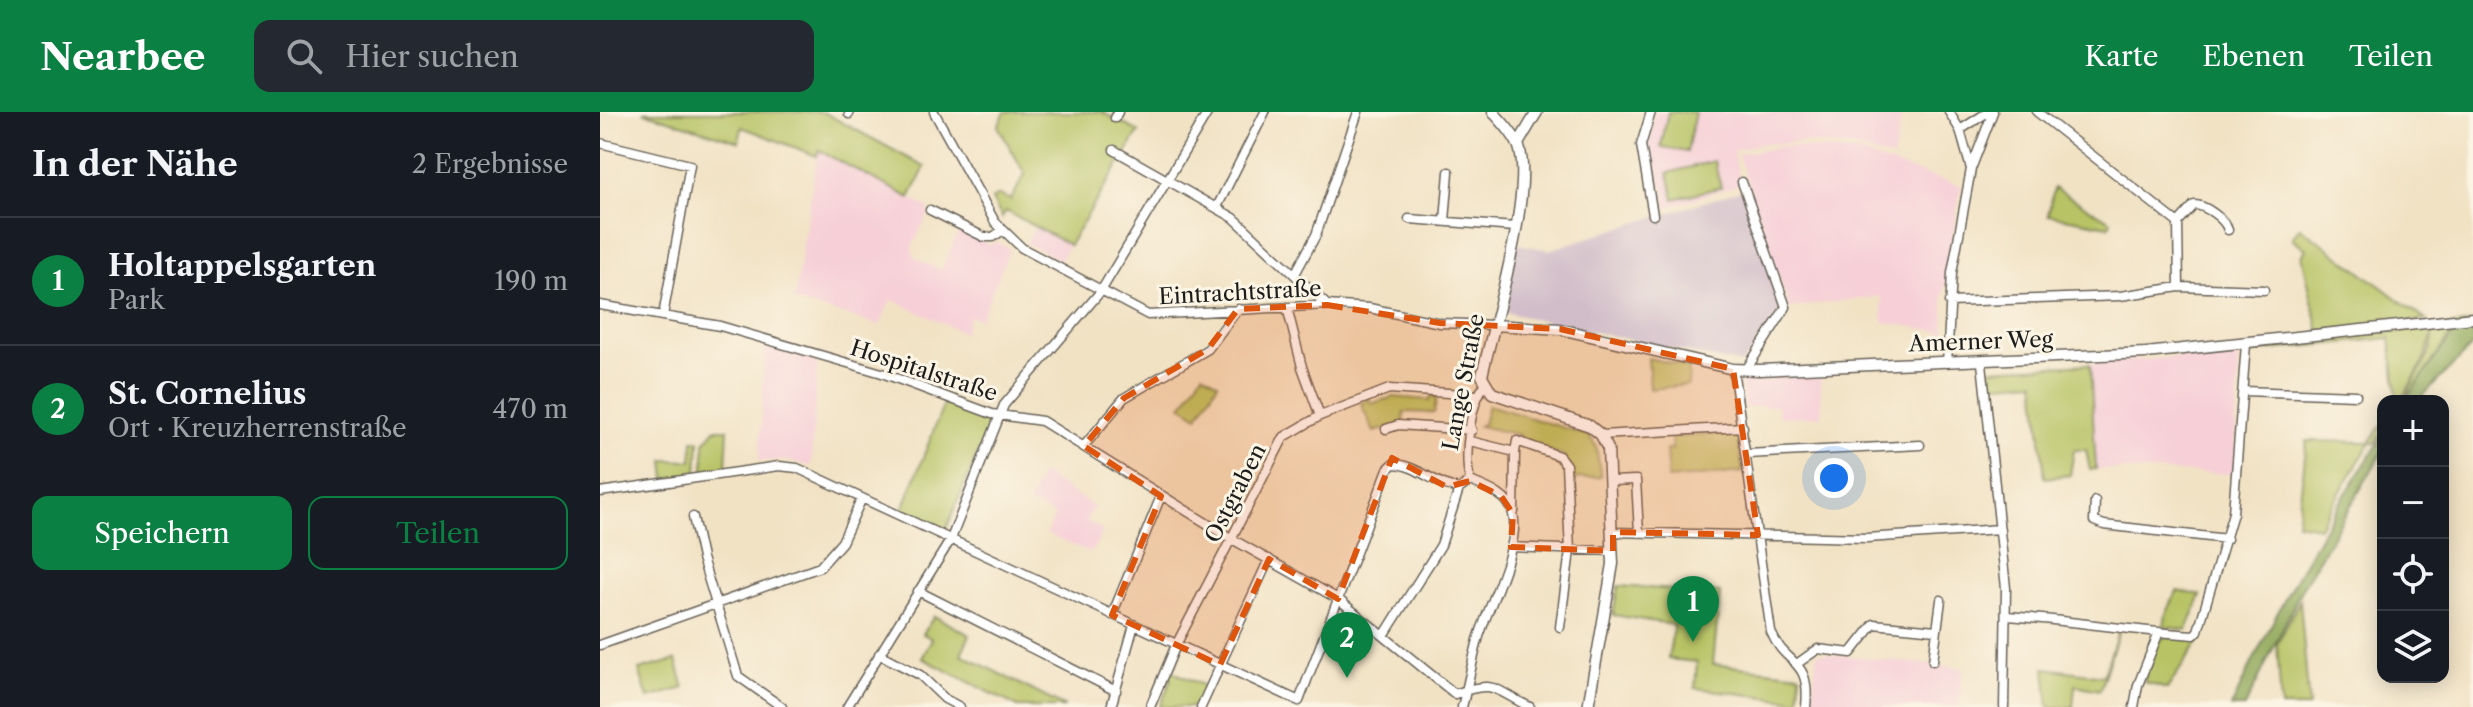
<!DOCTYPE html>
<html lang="de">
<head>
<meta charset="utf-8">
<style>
  body { margin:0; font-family:"Libre Caslon Text",serif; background:#242831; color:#f1f3f6 }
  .controls { position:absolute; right:24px; bottom:24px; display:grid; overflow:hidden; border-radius:16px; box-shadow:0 4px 20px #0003 }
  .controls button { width:72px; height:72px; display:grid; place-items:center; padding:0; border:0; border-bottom:2px solid #363941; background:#171b24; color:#f1f3f6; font:40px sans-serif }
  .you { position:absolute; left:1234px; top:366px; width:28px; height:28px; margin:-20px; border:6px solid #fff; border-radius:50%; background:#1a73e8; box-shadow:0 0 0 12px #1a73e833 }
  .badge { display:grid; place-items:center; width:52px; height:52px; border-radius:50%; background:#0b8043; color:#fff; font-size:26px; font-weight:700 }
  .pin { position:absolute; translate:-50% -66px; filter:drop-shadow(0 2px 4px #0008) }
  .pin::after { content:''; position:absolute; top:42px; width:28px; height:24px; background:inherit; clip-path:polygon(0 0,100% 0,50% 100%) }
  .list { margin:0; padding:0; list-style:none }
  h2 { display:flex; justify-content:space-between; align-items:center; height:104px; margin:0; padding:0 32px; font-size:34px }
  h2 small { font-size:26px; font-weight:400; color:#9ea1a6 }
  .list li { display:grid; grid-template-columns:52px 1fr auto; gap:24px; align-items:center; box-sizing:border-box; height:128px; padding:0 32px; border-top:2px solid #363941 }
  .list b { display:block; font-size:30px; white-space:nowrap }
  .list p { margin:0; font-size:26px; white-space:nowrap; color:#9ea1a6 }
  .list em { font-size:26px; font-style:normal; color:#9ea1a6 }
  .actions { display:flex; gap:16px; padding:24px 32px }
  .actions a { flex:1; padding:18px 0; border:2px solid #0b8043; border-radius:16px; text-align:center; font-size:28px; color:#0b8043 }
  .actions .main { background:#0b8043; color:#fff }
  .icon { flex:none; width:44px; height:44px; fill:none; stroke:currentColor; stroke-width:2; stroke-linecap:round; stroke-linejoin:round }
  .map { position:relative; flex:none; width:1873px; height:595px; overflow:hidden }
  header { display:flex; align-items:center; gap:48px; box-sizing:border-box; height:112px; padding:0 40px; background:#0b8043; color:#fff }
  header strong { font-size:38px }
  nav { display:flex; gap:44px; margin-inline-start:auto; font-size:28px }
  .search { width:560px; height:72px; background:#242831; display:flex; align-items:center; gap:20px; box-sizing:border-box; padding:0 28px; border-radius:16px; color:#9ea1a6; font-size:30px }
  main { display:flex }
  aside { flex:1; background:#171b24 }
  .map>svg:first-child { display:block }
</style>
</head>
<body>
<header>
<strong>Nearbee</strong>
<div class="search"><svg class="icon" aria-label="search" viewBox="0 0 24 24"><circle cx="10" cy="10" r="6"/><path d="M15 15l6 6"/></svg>Hier suchen</div>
<nav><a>Karte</a><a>Ebenen</a><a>Teilen</a></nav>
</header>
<main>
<aside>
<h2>In der Nähe<small>2 Ergebnisse</small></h2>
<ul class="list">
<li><span class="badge">1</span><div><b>Holtappelsgarten</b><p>Park</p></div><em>190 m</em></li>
<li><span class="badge">2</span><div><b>St. Cornelius</b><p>Ort · Kreuzherrenstraße</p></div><em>470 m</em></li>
</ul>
<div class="actions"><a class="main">Speichern</a><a>Teilen</a></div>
</aside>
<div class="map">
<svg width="1873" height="595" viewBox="0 0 1873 595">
  <rect width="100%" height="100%" fill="#fcf5e5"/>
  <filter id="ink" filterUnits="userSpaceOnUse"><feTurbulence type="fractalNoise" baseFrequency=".0125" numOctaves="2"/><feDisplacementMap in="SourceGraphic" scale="16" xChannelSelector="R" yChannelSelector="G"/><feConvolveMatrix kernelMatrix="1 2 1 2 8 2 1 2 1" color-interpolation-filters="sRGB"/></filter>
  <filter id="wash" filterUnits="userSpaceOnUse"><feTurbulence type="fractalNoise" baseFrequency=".006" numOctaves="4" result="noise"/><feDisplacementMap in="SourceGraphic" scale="32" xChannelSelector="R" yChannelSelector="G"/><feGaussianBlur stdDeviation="1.8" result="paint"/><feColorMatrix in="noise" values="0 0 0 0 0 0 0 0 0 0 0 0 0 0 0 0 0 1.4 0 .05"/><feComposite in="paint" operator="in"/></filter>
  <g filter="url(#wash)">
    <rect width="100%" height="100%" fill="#f1e2c4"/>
    <path fill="#f6cfd7" d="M1055,0H1303L1293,47L1255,36L1209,30L1162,32L1133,38L1141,72L1066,96L1063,74L1048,62L1047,33Z
      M1186,34L1255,40L1361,74L1343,187L1345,220L1283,210L1281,184L1189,196L1138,42Z
      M218,38L328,96L329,101L312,135L315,146L341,158L360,117L390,133L397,130L410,137L380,207L370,204L363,221L291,187L280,213L194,189Z
      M436,115L469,133L460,148L426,131Z
      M165,234L217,249L211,354L183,348L159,349Z
      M1639,240L1634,362L1496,357L1490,252Z
      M1220,262L1222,304L1179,305L1177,294L1144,295L1141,265Z
      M442,361L494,395L486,408L503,419L491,441L446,422L455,403L428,391Z
      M1217,541L1363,556L1359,595H1211Z"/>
    <path fill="#d1bdc9" d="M1142,78L1182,195L1142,252L903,200L917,132L949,138Z"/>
    <path fill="#b7c365" stroke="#6a7040" stroke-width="2" d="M43,0H223L325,55L310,86L218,38L217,44L142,15L139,30Z
      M405,0H502L539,20L469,133L406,99L402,106L392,87L399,83L411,88L425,62L398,14Z
      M1068,0H1095L1087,40L1061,35Z
      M1114,49L1121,75L1074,87L1068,61Z
      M1454,76L1511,109L1509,114L1448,103Z
      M1700,115L1826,208L1719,219L1702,144L1706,137L1692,126Z
      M1873,211V217L1854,219L1805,289C1812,265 1833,248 1833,221L1824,248L1801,289H1798L1790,226L1652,240L1657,234Z
      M1048,246L1089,255L1088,273L1050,277Z
      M1490,252L1496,357L1490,358L1486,338H1474L1470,363L1445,366L1435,269L1389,273L1388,257Z
      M603,261L618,271L598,304L582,294Z
      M832,283L837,284L834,301L804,300L803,312L774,320L761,292L770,285L771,292L793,285L829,288Z
      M345,289L391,310L345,420L303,397Z
      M888,293L988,323L996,334L1001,365L970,367L964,344L918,328L919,323L879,314L883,312Z
      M1783,312V320L1776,331H1770L1719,415L1697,411L1707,329L1770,330Z
      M115,317H128L126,354L104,361V330Z
      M1137,321L1143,360L1068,367L1066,338H1072L1071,325Z
      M93,328H99L97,362L66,368L64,348L92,349Z
      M1018,474L1120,481L1113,552L1200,562L1199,589L1095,576L1097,550L1068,547L1074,513L1013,503Z
      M1577,479L1601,483L1587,518L1564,515L1566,502Z
      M1700,488L1709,595H1681L1677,532Z
      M334,504L370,523L361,542L465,595H418L322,546L332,527L323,522Z
      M1520,515L1500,578L1475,573L1473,595H1449L1445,556L1503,564Z
      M1566,524L1600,527L1567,577L1544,570L1559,529Z
      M76,548L84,576L48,586L39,558Z
      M569,558L607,575L598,595H560L571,567L567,564Z"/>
    <path fill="#91a95a" stroke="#56623b" stroke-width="2" d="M1873,217V233L1818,289H1805L1855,219Z
      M1783,325V339L1702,476L1645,595H1631C1675,500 1724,410 1783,325Z"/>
  </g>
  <g filter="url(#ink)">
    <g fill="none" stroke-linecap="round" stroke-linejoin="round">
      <g stroke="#676157" stroke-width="11">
        <path id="minor" d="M334,0L395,110L422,136L548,203L727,193L769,196L840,211L894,213
          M1051,0L1041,33L1053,103
          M1437,0L1578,111L1579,175
          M249,2L250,0
          M515,6L518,0
          M1360,18L1388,0
          M0,31L90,53L63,204
          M514,38L634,106L727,193
          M1371,57L1393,0
          M1142,70L1186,195L1146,258
          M617,95L665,0
          M330,98L384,125H393L403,118
          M809,107L915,115
          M845,109L849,60
          M1578,111L1594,93C1605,93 1625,107 1628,118
          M695,162L716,123L758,0
          M1349,190L1520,184L1579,175L1664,178
          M0,193L120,214L282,261L392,302L442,309L632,427L738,487L855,582C896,567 894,578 930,595
          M687,195L702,255L720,304
          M1347,251L1352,161L1371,57L1360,18L1349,0
          M1382,251L1406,476L1404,595
          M1133,257L1171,520C1186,556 1211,544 1206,595
          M1644,279L1756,283
          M786,317L798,313L872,318
          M1001,323L1143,315
          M870,329L915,340L914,400
          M484,334L524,286L608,237L638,197
          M915,340L917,329L959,344L966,353L970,439L960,515
          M1147,342L1320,333
          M870,369C864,344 869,295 884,274
          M1011,369L1036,368L1039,421
          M0,380L179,354L197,356L699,589L788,357L793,352C816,352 835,373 859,377L870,369
          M1495,389L1494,409L1504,413L1627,427
          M93,405L102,446L138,564L182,595
          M1013,420L1267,426L1400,417
          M911,435L1013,439
          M318,479L516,579
          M512,503L561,384
          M1406,504C1469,508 1532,519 1594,523L1598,519L1633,401L1646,232
          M785,522L841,433L859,377
          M0,533L220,455L242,430L262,386
          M279,542L320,563L345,587L360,595
          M1333,549L1341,488
          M1198,551L1218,537L1251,541L1274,512L1336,518
          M247,595L351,427L404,293L501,179L608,0
          M511,595L534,513
          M550,595L576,533L684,325L720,304L789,277L878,283
          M601,595L669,447
          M862,595C868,573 872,550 878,528C887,496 921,434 913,402C909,383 887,376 870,369
          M1534,595L1538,573L1559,520"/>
      </g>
      <g stroke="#676157" stroke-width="13">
        <path id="major" d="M893,0C902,10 914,22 919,35C934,80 893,213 882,264L892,281L990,314L1001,323L1008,337L1013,452L988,595
          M918,32L937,0
          M894,213L960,217L1133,257L1159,258L1546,241L1873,206"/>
      </g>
      <use href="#minor" stroke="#fff" stroke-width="8"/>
      <use href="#major" stroke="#fff" stroke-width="10"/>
    </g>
  </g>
  <path fill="#de560d" fill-opacity="0.2" stroke="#de560d" stroke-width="6" stroke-dasharray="16 10" stroke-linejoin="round" d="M727,193L840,211L960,217L1133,257L1158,423L1013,420V439L911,435L913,402L901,384L870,369L847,375L792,346L738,487L669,447L620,553L512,503L561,384L484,334L524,286L608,237L638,197Z"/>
  <g text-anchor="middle" stroke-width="6" stroke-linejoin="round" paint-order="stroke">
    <g font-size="22" fill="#1c1c1c" stroke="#fcf5e5">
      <text transform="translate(640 180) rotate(-3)" y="8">Eintrachtstraße</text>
      <text transform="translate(1381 229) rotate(-2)" y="8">Amerner Weg</text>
      <text transform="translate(324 258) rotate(18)" y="8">Hospitalstraße</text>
      <text transform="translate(863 270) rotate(-79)" y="8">Lange Straße</text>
      <text transform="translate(635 381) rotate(-63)" y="8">Ostgraben</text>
    </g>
  </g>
</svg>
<div class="controls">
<button>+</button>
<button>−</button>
<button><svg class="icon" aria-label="locate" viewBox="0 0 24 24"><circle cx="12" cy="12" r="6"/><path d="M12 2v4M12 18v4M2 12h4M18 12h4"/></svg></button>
<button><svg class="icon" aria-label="layers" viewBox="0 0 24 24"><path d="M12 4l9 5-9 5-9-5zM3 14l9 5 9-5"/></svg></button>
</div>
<div class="you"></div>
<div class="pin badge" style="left:1093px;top:530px">1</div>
<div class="pin badge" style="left:747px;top:566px">2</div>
</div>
</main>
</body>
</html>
